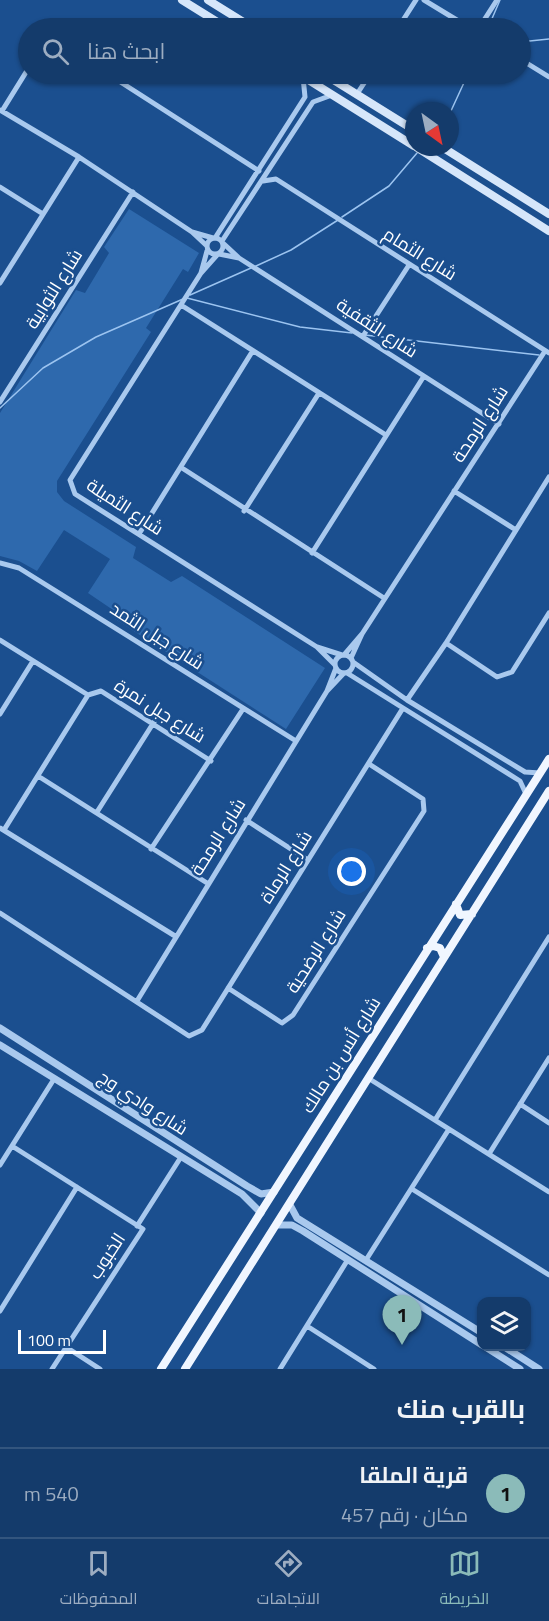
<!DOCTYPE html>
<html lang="ar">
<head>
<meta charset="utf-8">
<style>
  body { margin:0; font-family:"Titillium Web",Cairo,sans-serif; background:#1d4271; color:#f1f3f6; direction:rtl }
  .controls { position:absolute; right:18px; bottom:18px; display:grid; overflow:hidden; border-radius:12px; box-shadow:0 2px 4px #0004 }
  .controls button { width:54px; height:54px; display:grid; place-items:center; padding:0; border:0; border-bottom:2px solid #33557e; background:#143b6b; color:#f1f3f6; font:30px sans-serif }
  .compass { position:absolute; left:405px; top:102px; width:54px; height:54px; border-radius:50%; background:#143b6b; box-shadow:0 2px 4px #0004; rotate:147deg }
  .scale { position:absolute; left:18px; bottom:15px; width:88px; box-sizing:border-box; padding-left:6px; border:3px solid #fff; border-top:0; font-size:16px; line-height:21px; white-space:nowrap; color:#fff; -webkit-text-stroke:4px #1b4f8f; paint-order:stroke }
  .you { position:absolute; left:352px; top:872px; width:21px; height:21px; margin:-15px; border:4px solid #fff; border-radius:50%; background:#1a73e8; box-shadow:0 0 0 9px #1a73e833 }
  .badge { display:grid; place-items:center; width:39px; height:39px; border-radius:50%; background:#8bbbb9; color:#111; font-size:20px; font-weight:700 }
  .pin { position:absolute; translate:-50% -50px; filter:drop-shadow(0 2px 3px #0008) }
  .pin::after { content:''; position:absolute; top:32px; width:21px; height:18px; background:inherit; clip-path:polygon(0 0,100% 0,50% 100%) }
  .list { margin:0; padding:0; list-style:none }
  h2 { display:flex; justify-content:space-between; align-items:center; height:78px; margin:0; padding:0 24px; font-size:26px }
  h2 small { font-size:20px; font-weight:400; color:#9dadc1 }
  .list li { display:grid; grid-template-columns:39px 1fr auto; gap:18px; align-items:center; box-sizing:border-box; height:90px; padding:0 24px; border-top:2px solid #33557e }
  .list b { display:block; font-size:22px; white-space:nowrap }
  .list p { margin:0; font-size:20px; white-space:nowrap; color:#9dadc1 }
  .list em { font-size:20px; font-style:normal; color:#9dadc1 }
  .icon { flex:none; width:33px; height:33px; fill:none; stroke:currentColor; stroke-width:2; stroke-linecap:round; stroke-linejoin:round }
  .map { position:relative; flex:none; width:549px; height:1369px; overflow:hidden; direction:ltr }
  .search { position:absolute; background:#143b6b; box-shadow:0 2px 4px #0004; left:18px; right:18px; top:18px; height:66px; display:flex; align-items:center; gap:15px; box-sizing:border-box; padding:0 21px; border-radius:33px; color:#9dadc1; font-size:22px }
  .sheet { height:168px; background:#143b6b }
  nav { display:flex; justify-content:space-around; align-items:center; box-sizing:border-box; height:84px; border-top:2px solid #33557e; background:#143b6b; font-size:16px; color:#9dadc1 }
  nav a { display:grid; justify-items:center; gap:3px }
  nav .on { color:#8bbbb9 }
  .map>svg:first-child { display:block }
</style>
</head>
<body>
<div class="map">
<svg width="549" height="1369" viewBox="0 0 549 1369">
  <rect width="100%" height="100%" fill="#1b4f8f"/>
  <path fill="#2e69ad" d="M129,209L199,253L188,272L183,269L146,328L151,332L57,481V492L64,501L136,547L133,558L171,582L182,576L325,668L286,729L115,619L116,612L88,593L110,559L64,530L37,571L19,561L0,556V413L76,290L85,293L109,253L104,247Z"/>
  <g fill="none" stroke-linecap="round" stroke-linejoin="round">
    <path stroke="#9cc4f0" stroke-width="1.5" d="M488,28L500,0
      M520,42L549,39
      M450,113L468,74
      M342,217L389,186L417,153
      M256,266L291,250L338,220
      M190,295L251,268
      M187,298L300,327L352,333
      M365,335L539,355
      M0,408L43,368L96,337L183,299"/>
    <path stroke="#a9c9ee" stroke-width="5" d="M424,0L470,28
      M398,28L416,0
      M479,28L497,0
      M520,59L549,77
      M108,74L259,171
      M357,94L370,74
      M0,110L79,157L192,232
      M2,111L28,69
      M263,181L276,179L549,353
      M0,187L43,214
      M207 246a8 8 0 1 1 16 0a8 8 0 1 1-16 0Z
      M215,238L305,97L303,77
      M222,241L313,102L332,95
      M207,246L192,232L213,238
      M207,251L201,273L217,255
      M219,254L239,258L224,244
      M239,258L499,424
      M201,273L70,480L75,494L317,647
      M0,283L79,157
      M181,305L386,435
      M363,336L409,265
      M0,402L133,192
      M182,468L384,598
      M454,491L516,530
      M244,511L319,393
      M139,534L252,352
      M312,553L424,376
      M0,563L19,568L296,741
      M362,634L545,351
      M0,640L88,695L101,691L211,761
      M446,643L497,677L512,672L549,613
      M335 664a9 9 0 1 1 18 0a9 9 0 1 1-18 0Z
      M344,655L362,634L351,658
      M353,662L407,700L525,772L540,773
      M335,665L317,647L342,655
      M336,668L327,691L344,673
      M347,673L520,781L526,794
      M407,700L446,643L549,477
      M0,714L33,661
      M38,776L207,883
      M97,812L154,722
      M246,820L308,860
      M0,828L175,936
      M4,830L88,695
      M151,849L243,709
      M0,913L189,1036L202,1030L403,708
      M228,988L282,1023L293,1015L424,811L423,799L369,764
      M137,1001L327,691
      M368,1078L549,1192
      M520,1104L549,1123
      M435,1120L549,937
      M12,1146L143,1229L52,1369
      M489,1154L549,1058
      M0,1165L54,1079
      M412,1189L549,1275
      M137,1226L181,1157
      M366,1260L449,1129
      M0,1311L77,1187
      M307,1326L374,1369
      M66,1347L100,1369
      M280,1369L347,1261"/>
    <path stroke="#a9c9ee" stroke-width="7" d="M0,1028L247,1186L261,1194L274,1192
      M0,1045L242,1194L261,1213
      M290,1205L297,1218L482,1333
      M277,1225H292L303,1231L482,1345
      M484,1346L520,1369
      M503,1346L539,1369"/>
    <path stroke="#d6e6fa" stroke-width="8" d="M182,0L227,28
      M208,0L253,28
      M299,74L414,146
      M324,74L414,130
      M416,147L549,231
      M442,147L549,214"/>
    <path stroke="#f0f6ff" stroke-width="8" d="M456,904L460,915L472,914
      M427,948L433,946L440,948L444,957
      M161,1369L549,759
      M185,1369L549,791"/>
  </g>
  <g text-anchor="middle" stroke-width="5" stroke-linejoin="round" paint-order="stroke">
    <g font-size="18" fill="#fff" stroke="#1b4f8f">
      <text transform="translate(420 254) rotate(32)" y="6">شارع الثمام</text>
      <text transform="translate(54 289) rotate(-58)" y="6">شارع الثوابية</text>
      <text transform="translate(377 328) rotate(33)" y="6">شارع الثقفية</text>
      <text transform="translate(480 424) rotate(-57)" y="6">شارع الرمحة</text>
      <text transform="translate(125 507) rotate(33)" y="6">شارع الثميلة</text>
      <text transform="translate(157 636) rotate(33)" y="6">شارع جبل الثمد</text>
      <text transform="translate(160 711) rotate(32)" y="6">شارع جبل نمرة</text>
      <text transform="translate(218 837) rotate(-58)" y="6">شارع الرمحة</text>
      <text transform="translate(286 867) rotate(-58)" y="6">شارع الرماة</text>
      <text transform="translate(316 951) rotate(-58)" y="6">شارع الرضحية</text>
      <text transform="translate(341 1055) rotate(-58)" y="6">شارع أنس بن مالك</text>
      <text transform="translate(143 1103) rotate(33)" y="6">شارع وادي وج</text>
      <text transform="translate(107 1256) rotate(-57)" y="6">الخبوب</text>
    </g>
  </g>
</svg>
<div class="controls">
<button><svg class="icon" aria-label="layers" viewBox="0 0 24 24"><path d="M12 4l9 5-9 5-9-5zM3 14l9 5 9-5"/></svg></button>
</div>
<svg class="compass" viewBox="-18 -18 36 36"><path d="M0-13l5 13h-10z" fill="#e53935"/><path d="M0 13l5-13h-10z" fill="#9dadc1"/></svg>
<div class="scale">100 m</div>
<div class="you"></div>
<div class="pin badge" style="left:402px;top:1345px">1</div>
<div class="search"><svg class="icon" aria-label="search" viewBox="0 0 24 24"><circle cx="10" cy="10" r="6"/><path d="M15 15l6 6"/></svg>ابحث هنا</div>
</div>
<section class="sheet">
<h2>بالقرب منك<small></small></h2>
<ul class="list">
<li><span class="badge">1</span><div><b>قرية الملقا</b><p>مكان · رقم 457</p></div><em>540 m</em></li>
</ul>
</section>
<nav>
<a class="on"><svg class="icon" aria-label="map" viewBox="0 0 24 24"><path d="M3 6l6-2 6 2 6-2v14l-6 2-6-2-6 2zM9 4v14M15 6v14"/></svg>الخريطة</a>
<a><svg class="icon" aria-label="directions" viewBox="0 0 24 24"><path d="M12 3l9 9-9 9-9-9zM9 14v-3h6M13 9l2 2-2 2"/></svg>الاتجاهات</a>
<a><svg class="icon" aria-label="saved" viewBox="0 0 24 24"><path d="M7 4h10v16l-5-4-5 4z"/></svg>المحفوظات</a>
</nav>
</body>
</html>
